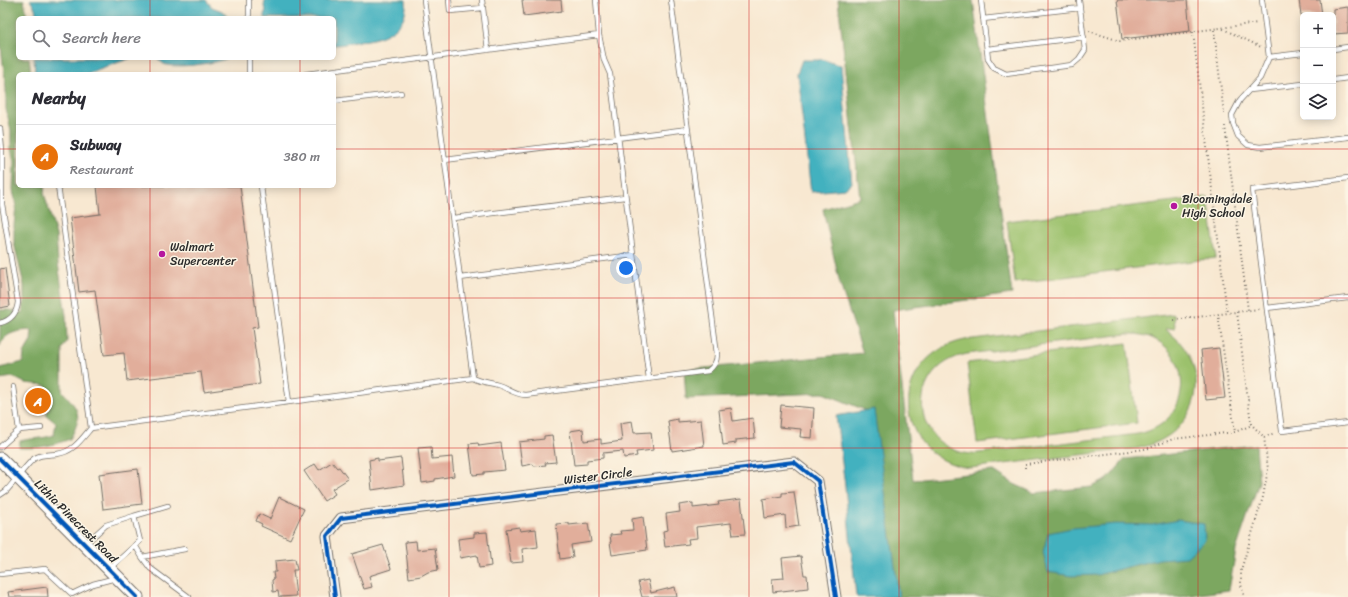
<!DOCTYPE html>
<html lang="en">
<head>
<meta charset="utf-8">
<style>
  body { margin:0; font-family:Sriracha,sans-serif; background:#f7f7f7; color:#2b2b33 }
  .controls { position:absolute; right:12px; top:12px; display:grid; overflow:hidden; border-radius:6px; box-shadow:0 2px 10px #0003 }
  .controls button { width:36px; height:36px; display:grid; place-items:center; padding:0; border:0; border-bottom:1px solid #e1e1e2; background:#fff; color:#2b2b33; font:20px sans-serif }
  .you { position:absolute; left:626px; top:268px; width:14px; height:14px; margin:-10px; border:3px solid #fff; border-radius:50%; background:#1a73e8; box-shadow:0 0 0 6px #1a73e833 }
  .badge { display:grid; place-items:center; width:26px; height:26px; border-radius:50%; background:#7c3aed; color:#fff; font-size:13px; font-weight:700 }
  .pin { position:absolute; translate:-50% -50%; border:2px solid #fff; box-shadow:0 1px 4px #0006 }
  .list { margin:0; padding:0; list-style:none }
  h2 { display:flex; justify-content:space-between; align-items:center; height:52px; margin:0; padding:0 16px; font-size:17px }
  h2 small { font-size:13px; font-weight:400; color:#7c7c81 }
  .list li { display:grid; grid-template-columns:26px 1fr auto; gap:12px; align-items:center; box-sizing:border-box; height:64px; padding:0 16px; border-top:1px solid #e1e1e2 }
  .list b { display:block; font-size:15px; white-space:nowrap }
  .list p { margin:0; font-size:13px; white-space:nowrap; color:#7c7c81 }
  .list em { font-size:13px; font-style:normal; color:#7c7c81 }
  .icon { flex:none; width:22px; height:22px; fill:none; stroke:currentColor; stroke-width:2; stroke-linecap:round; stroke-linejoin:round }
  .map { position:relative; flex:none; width:1348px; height:597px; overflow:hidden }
  .search { position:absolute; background:#fff; box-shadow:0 2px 10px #0003; left:16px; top:16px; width:320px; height:44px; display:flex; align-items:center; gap:10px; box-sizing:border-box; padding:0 14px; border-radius:6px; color:#7c7c81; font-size:15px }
  .panel { position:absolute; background:#fff; box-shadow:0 2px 10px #0003; left:16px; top:72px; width:320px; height:116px; border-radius:6px }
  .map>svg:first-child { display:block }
</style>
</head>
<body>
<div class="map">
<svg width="1348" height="597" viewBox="0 0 1348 597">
  <rect width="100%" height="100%" fill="#fcf5e5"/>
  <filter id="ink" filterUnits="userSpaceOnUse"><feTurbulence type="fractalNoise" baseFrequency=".025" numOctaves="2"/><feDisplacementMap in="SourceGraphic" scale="8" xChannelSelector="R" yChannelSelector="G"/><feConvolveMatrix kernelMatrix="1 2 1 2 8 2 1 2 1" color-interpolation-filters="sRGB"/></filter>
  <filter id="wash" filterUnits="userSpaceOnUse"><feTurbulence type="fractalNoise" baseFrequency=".012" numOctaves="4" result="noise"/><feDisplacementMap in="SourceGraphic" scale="16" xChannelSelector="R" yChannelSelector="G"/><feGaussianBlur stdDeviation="0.9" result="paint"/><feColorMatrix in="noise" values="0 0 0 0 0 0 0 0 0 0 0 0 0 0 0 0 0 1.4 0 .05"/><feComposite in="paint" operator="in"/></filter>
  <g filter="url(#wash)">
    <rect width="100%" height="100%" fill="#f8e8d1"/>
    <path fill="#9bc16c" stroke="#63764c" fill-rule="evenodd" d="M1208,197L1216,258L1015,283L1007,221Z
      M1174,314L1175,328L1165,329C1217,366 1201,435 1139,448L970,468C891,458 887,356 965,340ZM1126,334C1192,330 1203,421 1138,434L971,454C909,448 905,367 967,354Z
      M1127,343L1137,423L977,443L967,363Z"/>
    <path fill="#7ca760" stroke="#546946" d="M0,0H24L27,18H18V58H29L31,74H18V186H45L44,193L56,235L58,263L66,315L67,341L62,349V391C79,409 83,416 70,439C55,445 36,449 19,448L20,441C32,438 42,439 54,435L56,423L46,415C52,402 53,398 45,385L25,383L13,377L0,379V368L23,362L24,353L31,341L32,330C18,331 5,332 0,346V310H10L22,313L24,303V285L14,243V225L16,207L13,190L14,161L11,149V130L6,109V89L0,38Z
      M838,0H973L1012,294L893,310L913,480L994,471L1014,484L1034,493L1092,487L1108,479L1125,459L1256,445L1259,482L1236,550L1229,590L1178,597H893L870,412L823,393L686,399L684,370L863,353L840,284L823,209L860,198Z"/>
    <path fill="#43b1bf" stroke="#376e75" d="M30,0H206L212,7L222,11L230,18H37L35,8Z
      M265,0H406C408,25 390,36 368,40C365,41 362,40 359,41C350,43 343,45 334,45V18H264V15L266,10L264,7Z
      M34,58H131L96,70L89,74H35Z
      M157,58H228C218,63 174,69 164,64C162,63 160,60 157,58Z
      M822,59L841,66L852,183L845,189L811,192L797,73L802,60H818Z
      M874,409L899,597H857L856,596L845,486L836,416Z
      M1178,520L1204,524L1205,540L1187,557L1160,559L1135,565L1097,575L1071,576L1048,572L1043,552L1048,533L1072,528L1116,524L1152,525Z"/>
    <g id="blocks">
      <path fill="#e1ae9b" d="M522,0H561L562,11L524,16Z
        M1117,0H1187L1190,31L1122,39Z
        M1299,0H1320L1322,15H1301Z
        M1348,7V33L1333,34V9Z
        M97,186H240L258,327L252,328L260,384L204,392L201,372L127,381L124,353L104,355L95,290L79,292L70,218L100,214Z
        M5,268L10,306L0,308V269Z
        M1219,348L1225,398L1206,400L1201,350Z
        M45,391L47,410L30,411L28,393Z
        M781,405L814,408L812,438L800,437L801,429L779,427Z
        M731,408L733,421L753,418L755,438L736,440V443L723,445L719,410Z
        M678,419V422L701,420L704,446L672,451L668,421Z
        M632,421L634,433L651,432L653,450L636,452L637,456L624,458L623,451L603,453V458L587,460V464L574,465L570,431L583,429L584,441L601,439V444L622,441L620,423Z
        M552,435L556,462L545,463L546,465L534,466L533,464L522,466L519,442L544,439V436Z
        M478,443L479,446L501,443L505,470L484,472V474L473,475L469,444Z
        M431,447L432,459L452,457L454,476L435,479V481L422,483L418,448Z
        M378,458V461L401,458L404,485L372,490L369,460Z
        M332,462L337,468L339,467L348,479L332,489L335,494L324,501L304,471L315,464L319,470Z
        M138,469L142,504L103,509L99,474Z
        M794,492L799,526L786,528L785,515L765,518L763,499L782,496V493Z
        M279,497L304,509L290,539L261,526L262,524L256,521L259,514L270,519Z
        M741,499L745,534L733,535L731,523L696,527L697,538L688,539L689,544L665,547L663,531L668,530L666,514L680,512L679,505L693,503V508L719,505L718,502Z
        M643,517L647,550L612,555L610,542H611L610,535L621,534L620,531L633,530L632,519Z
        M569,523V525L588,523L591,542L571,545L573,557L560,559L556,524Z
        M519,527L520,531L536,529L538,547L522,549L523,562L511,563L506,529Z
        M487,532L491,566L479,568L477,555L460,558L458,539L474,537V533Z
        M416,541L417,550L435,548L438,570L428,572L421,576L409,578L405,542Z
        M383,545L391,569L369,576L372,587L364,589L352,554Z
        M801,556L804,575H807L808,588L773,592L772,579L784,578L782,558Z
        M295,559L297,570H293L296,596L279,597L278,591L273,592L272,580L274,579L273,572H276L275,561Z
        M648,580L651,593L675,587L677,597H642L638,582Z
        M47,587L48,597H9L8,592Z"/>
    </g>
  </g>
  <g filter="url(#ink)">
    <use href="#blocks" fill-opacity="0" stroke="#736d65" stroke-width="1"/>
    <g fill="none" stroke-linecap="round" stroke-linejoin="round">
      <g stroke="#736d65" stroke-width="6">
        <path id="service" d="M249,0V18
          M424,0L473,378
          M449,0L450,11L483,8
          M482,0L488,50
          M596,0L599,35L604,60L610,74L649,379
          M981,0L988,59L994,68L1006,74L1072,65L1079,59L1085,50L1079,0
          M1262,0L1269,57L1260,78L1240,100L1232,115L1233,123L1238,136L1248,145L1260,147L1348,137
          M983,19L1080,8
          M987,49L1084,37
          M1333,49L1348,47
          M1269,57L1303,53
          M249,58V74
          M306,74L599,35
          M1333,80L1348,78
          M1250,90L1303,84
          M334,101L401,93
          M0,128L2,150V204L18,302C17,313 12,320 0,323
          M445,160L688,129
          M1348,178L1252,190L1282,431L1348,423
          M58,186L91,428
          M261,186L289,402
          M453,218L625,197
          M460,278L633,255
          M1267,308L1348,298
          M13,387L19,430
          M0,447L19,430L41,428
          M0,495L6,491C12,485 29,461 35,458C41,454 50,455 57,454C73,452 81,440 91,428L473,378C483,383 489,382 498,385C508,388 513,394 525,395L708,371C714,366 717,362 717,354L671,0
          M134,516L168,506
          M86,543L106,525L134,516L140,541L110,568
          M135,545L142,557L185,549
          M142,557L150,568L189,597
          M0,574L45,569L72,594L93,584L116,578"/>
      </g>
      <g stroke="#736d65" stroke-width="11">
        <path id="minor" d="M335,597L327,536L341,518L794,462L818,481L836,597"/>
      </g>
      <g stroke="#736d65" stroke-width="15">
        <path id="secondary" d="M0,459L137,597"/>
      </g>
      <path stroke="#736d65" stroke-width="2" stroke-dasharray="1 3" stroke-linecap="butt" d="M1223,29L1261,47
        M1214,30L1224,114
        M1089,31L1120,41L1258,23
        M1193,32L1227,313
        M1225,126L1248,310
        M1237,312L1251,424L1264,437L1268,469L1263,497L1241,570V584L1244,597
        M1218,314L1235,432
        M1174,320L1259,309
        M1264,437L1275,433
        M1025,468V464L1138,450L1149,448L1173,439L1235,432L1252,425"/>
      <use href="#service" stroke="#fff" stroke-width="4.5"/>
      <use href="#minor" stroke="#fff" stroke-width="9"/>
      <use href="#secondary" stroke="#fff" stroke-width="13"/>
      <g stroke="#fcf5e5" stroke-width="6">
        <path id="cycleway" d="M0,459L137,597
          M335,597L327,536L341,518L794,462L818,481L836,597"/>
      </g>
      <use href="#cycleway" stroke="#0057b8" stroke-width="4"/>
    </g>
  </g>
  <path fill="none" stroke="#d62828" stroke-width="1" stroke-opacity="0.55" d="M150,0V18M300,0V18M449,0V597M599,0V597M749,0V597M899,0V597M1048,0V597M1198,0V597M150,58V74M300,58V74M0,149H18M334,149H1348M150,186V597M300,186V597M0,298H1348M0,448H1348"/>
  <g fill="#b5179e" stroke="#fcf5e5" stroke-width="1.5">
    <circle cx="1174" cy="206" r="4"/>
    <circle cx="162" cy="254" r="4"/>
  </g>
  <g text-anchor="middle" stroke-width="3" stroke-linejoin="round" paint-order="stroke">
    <g font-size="12" fill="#2b2b2b" stroke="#fcf5e5" text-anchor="start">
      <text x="1182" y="203">Bloomingdale<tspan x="1182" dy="14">High School</tspan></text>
      <text x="170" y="251">Walmart<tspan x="170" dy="14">Supercenter</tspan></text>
    </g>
    <g font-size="12" fill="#2b2b2b" stroke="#fcf5e5">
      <text transform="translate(598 476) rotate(-7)" y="4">Wister Circle</text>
      <text transform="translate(76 521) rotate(45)" y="4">Lithia Pinecrest Road</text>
    </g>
  </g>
</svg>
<div class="controls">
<button>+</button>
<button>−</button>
<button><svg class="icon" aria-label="layers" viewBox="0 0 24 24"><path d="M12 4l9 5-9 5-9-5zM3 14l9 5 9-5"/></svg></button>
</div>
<div class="you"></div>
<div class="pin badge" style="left:38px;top:401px;background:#e8710a">A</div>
<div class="search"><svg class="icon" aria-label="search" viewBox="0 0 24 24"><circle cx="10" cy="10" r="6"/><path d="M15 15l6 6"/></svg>Search here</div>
<section class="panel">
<h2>Nearby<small></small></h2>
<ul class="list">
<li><span class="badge" style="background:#e8710a">A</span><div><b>Subway</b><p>Restaurant</p></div><em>380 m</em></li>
</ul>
</section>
</div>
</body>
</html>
